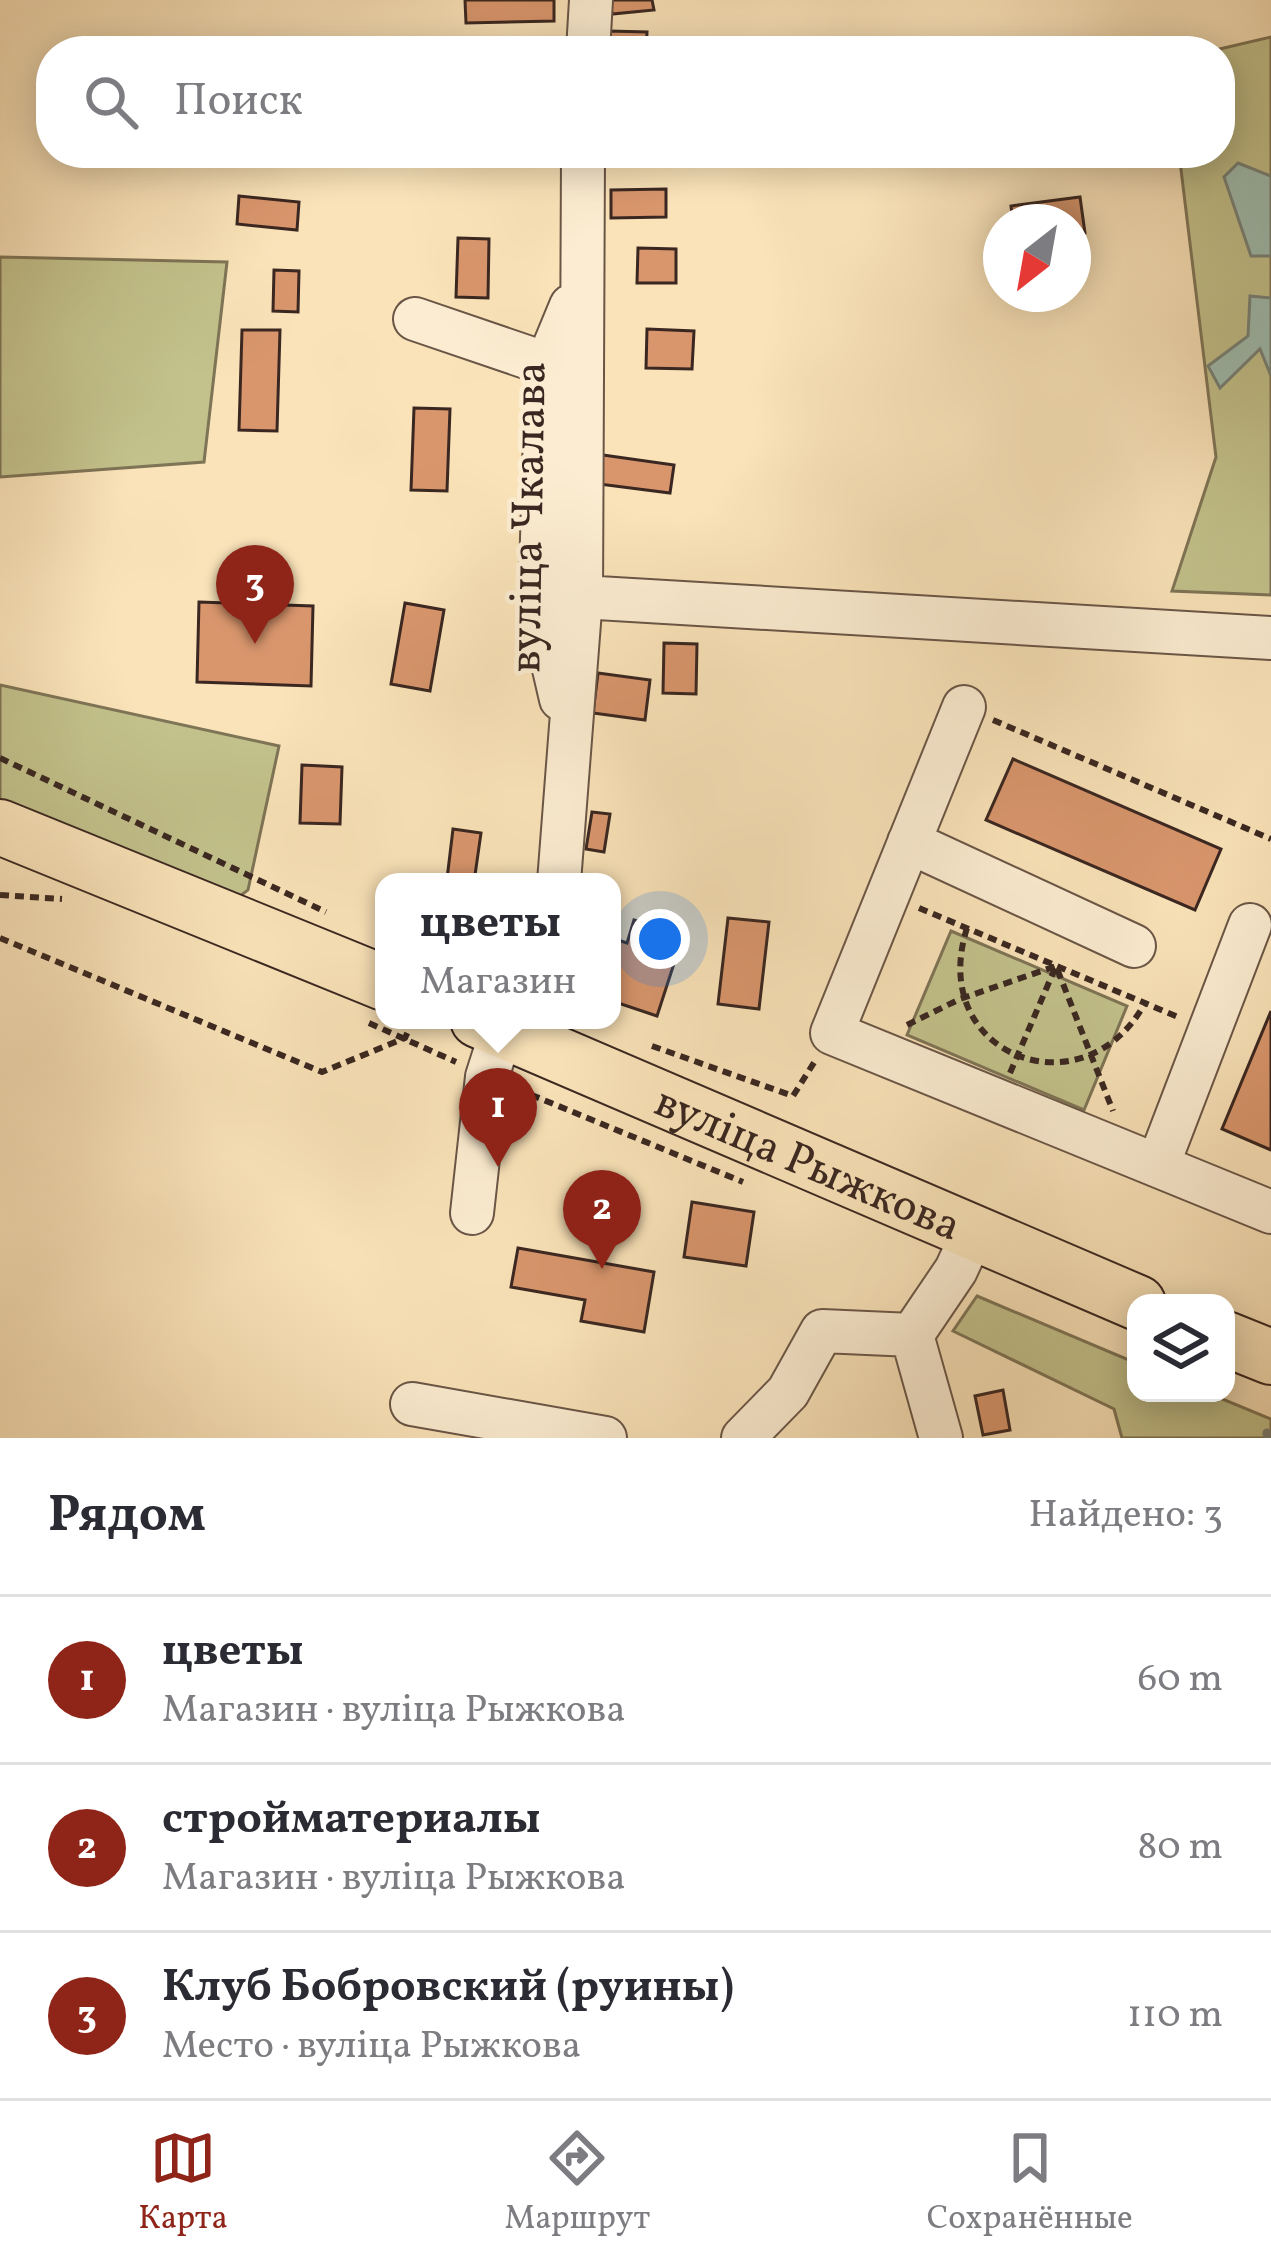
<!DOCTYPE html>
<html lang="ru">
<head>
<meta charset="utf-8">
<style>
  body { margin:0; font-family:Vollkorn,serif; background:#f7f7f7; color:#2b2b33 }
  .controls { position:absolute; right:36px; bottom:36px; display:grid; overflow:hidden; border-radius:24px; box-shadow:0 6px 30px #0003 }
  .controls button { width:108px; height:108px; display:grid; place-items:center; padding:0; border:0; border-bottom:3px solid #e1e1e2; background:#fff; color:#2b2b33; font:60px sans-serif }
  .compass { position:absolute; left:983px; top:204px; width:108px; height:108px; border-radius:50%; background:#fff; box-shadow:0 6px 30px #0003; rotate:211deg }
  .you { position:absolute; left:660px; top:939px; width:42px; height:42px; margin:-30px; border:9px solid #fff; border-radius:50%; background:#1a73e8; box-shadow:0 0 0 18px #1a73e833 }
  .badge { display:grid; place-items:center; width:78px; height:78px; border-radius:50%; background:#8f2418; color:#fff; font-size:39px; font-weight:700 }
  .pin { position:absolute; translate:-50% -99px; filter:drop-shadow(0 3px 6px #0008) }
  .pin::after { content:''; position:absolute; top:63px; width:42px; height:36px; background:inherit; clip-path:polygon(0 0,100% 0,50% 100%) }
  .popup { position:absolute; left:375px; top:873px; width:246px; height:156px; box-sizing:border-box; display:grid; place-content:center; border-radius:24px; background:#fff; filter:drop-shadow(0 3px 9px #0005); font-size:39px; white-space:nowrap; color:#7c7c81 }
  .popup b { font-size:45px; color:#2b2b33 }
  .popup::after { content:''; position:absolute; left:50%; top:100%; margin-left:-24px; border:24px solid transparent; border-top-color:#fff }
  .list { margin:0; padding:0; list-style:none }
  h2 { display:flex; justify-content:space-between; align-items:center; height:156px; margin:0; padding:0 48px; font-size:51px }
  h2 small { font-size:39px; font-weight:400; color:#7c7c81 }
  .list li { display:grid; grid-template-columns:78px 1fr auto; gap:36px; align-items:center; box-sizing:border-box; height:168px; padding:0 48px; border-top:3px solid #e1e1e2 }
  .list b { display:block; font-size:45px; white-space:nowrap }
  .list p { margin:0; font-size:39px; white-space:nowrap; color:#7c7c81 }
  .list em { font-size:39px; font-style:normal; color:#7c7c81 }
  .icon { flex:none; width:66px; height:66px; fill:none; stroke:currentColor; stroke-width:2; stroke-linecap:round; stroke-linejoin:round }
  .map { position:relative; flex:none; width:1271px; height:1438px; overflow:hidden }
  .search { position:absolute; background:#fff; box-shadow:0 6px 30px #0003; left:36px; right:36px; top:36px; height:132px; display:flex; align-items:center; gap:30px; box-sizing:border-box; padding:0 42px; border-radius:48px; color:#7c7c81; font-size:45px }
  .sheet { height:660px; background:#fff }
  nav { display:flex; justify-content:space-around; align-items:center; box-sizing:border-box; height:168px; border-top:3px solid #e1e1e2; background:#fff; font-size:33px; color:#7c7c81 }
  nav a { display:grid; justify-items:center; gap:6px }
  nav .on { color:#8f2418 }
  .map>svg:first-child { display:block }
</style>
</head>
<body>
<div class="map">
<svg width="1271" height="1438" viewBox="0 0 1271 1438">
  <rect width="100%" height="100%" fill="#fae3b9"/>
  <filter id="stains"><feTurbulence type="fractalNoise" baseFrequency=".00167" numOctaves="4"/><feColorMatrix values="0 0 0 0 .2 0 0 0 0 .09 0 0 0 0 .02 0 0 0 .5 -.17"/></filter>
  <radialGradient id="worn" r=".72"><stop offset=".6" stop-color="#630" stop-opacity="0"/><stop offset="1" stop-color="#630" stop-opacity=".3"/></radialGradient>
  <path fill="#c3c28c" stroke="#7e7456" stroke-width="3" d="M1271,37V595L1172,591L1216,457L1179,153H1220V51H1211Z
    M0,257L227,262L204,462L0,477Z
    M0,685L279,746L248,890L227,906L0,810Z
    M951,931L1127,1006L1084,1110L907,1035Z
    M977,1296L1136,1363V1393H1208L1271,1419V1438H1122L1114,1409L953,1331Z"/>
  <path fill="#9ebeb2" stroke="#768278" stroke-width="3" d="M1238,163L1271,176V256H1251L1224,177Z
    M1250,296L1271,298V376L1260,349L1220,388L1208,366L1248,336Z"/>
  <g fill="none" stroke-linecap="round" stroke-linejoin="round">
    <path stroke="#768278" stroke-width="9" d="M1267,1433L1268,1438"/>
  </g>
  <path fill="#d9966d" stroke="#3a2721" stroke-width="3" d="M465,0H554V21L466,23Z
    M610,0H652L654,10L612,14Z
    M608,31L647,32L646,51H608Z
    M666,189V217L611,218V190Z
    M239,196L299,202L297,230L237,224Z
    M1080,197L1085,233L1073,235V222H1013L1011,206Z
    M458,238L489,239L488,298L456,297Z
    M638,248L676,249V283H637Z
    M274,270L299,271L298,312L273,311Z
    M647,329L694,331L692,369L646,368Z
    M242,330H280L277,431L239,430Z
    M414,408L450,409L447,491L411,490Z
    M603,455L674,465L670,493L599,484Z
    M199,602L313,606L311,686L197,682Z
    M405,603L444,610L430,691L391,684Z
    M664,643L697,644L696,694L663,693Z
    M598,673L650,680L645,720L593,713Z
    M1013,759L1221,849L1195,910L986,820Z
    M302,765L342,767L340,824L300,823Z
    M592,812L610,814L604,852L586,849Z
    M453,829L481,833L474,882L447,879Z
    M728,918L769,922L759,1009L718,1004Z
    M634,920L683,936L657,1016L612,1001V938L627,943Z
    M1271,1011V1150L1222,1129Z
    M692,1202L754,1212L746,1266L684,1257Z
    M518,1248L654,1272L644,1332L581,1321L585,1300L511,1287Z
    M1003,1390L1010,1430L983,1435L975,1396Z"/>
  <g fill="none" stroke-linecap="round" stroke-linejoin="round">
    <g stroke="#6a5647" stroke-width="46">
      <path id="minor" d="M588,51L591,0
        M415,319L547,364
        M581,597L1271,638
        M561,699L540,608L547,364L571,306
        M964,707L832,1033L1271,1212
        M909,842L1134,946
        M559,882L581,597L583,153
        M1158,1165L1250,925
        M472,1213L487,1077L502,1030
        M412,1404L605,1438
        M743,1438L788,1392L822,1331L912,1335
        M941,1438L912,1335L956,1270L972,1235"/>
    </g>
    <g stroke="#3a2721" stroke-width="58">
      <g id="major">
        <path d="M0,827L384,983"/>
        <path id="s1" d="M478,1020L1138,1303"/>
        <path d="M1226,1339L1271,1357"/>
      </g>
    </g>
    <path stroke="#3a2721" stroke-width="6" stroke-dasharray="9 6" stroke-linecap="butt" d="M993,720L1271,839
      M0,758L326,912
      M0,895L62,899
      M919,908L1178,1017
      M967,928C926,1056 1084,1115 1145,1003
      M0,938L322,1072L405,1038L413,1020
      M369,1023L456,1062
      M907,1025L960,999L1056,966L1113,1111
      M652,1046L793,1096L815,1061
      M1010,1073L1056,966
      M517,1089L743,1182"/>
    <use href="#minor" stroke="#fcedd2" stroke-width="42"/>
    <use href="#major" stroke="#fae3b9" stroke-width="54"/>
  </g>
  <g text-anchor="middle" stroke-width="9" stroke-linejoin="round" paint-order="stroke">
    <g font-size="45" fill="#3a2721" stroke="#fcedd2">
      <text transform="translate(526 517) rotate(-89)" y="16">вуліца Чкалава</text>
      <text dy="16" stroke="none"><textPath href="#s1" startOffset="360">вуліца Рыжкова</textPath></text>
    </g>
  </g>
  <rect width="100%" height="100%" filter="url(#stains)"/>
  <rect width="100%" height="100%" fill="url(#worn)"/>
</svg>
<div class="controls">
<button><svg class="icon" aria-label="layers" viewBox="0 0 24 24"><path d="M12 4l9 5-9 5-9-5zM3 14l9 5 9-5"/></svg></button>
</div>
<svg class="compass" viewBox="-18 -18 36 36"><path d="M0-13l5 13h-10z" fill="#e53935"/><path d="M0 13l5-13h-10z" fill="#7c7c81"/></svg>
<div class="you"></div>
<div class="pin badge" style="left:498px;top:1167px">1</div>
<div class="popup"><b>цветы</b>Магазин</div>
<div class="pin badge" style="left:602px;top:1269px">2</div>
<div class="pin badge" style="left:255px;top:644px">3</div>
<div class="search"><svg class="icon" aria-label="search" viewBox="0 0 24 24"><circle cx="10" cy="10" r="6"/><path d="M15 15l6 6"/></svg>Поиск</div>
</div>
<section class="sheet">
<h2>Рядом<small>Найдено: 3</small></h2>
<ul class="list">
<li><span class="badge">1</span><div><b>цветы</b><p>Магазин · вуліца Рыжкова</p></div><em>60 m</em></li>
<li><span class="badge">2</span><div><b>стройматериалы</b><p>Магазин · вуліца Рыжкова</p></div><em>80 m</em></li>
<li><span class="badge">3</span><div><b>Клуб Бобровский (руины)</b><p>Место · вуліца Рыжкова</p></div><em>110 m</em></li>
</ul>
</section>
<nav>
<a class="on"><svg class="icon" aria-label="map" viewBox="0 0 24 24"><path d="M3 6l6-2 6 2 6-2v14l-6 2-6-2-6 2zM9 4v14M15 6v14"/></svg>Карта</a>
<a><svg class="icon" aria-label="directions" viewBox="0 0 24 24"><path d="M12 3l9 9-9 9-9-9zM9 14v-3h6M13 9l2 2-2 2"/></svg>Маршрут</a>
<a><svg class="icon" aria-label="saved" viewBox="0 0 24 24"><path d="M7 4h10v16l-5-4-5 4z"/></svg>Сохранённые</a>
</nav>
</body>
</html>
